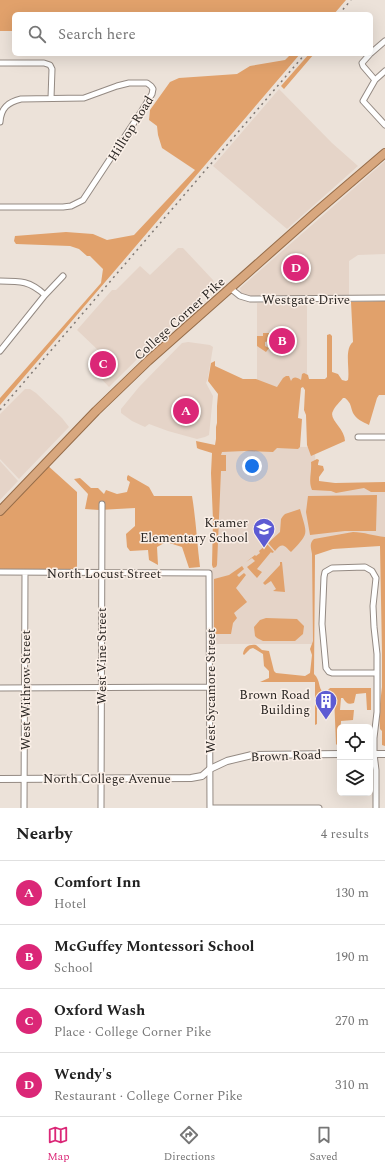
<!DOCTYPE html>
<html lang="en">
<head>
<meta charset="utf-8">
<style>
  body { margin:0; font-family:Spectral,serif; background:#f2f2f2; color:#222 }
  .controls { position:absolute; right:12px; bottom:12px; display:grid; overflow:hidden; border-radius:6px; box-shadow:0 4px 16px #0002 }
  .controls button { width:36px; height:36px; display:grid; place-items:center; padding:0; border:0; border-bottom:1px solid #e0e0e0; background:#fff; color:#222; font:20px sans-serif }
  .you { position:absolute; left:252px; top:466px; width:14px; height:14px; margin:-10px; border:3px solid #fff; border-radius:50%; background:#1a73e8; box-shadow:0 0 0 6px #1a73e833 }
  .badge { display:grid; place-items:center; width:26px; height:26px; border-radius:50%; background:#db2777; color:#fff; font-size:13px; font-weight:700 }
  .pin { position:absolute; translate:-50% -50%; border:2px solid #fff; box-shadow:0 1px 4px #0006 }
  .list { margin:0; padding:0; list-style:none }
  h2 { display:flex; justify-content:space-between; align-items:center; height:52px; margin:0; padding:0 16px; font-size:17px }
  h2 small { font-size:13px; font-weight:400; color:#767676 }
  .list li { display:grid; grid-template-columns:26px 1fr auto; gap:12px; align-items:center; box-sizing:border-box; height:64px; padding:0 16px; border-top:1px solid #e0e0e0 }
  .list b { display:block; font-size:15px; white-space:nowrap }
  .list p { margin:0; font-size:13px; white-space:nowrap; color:#767676 }
  .list em { font-size:13px; font-style:normal; color:#767676 }
  .icon { flex:none; width:22px; height:22px; fill:none; stroke:currentColor; stroke-width:2; stroke-linecap:round; stroke-linejoin:round }
  .map { position:relative; flex:none; width:385px; height:808px; overflow:hidden }
  .search { position:absolute; background:#fff; box-shadow:0 4px 16px #0002; left:12px; right:12px; top:12px; height:44px; display:flex; align-items:center; gap:10px; box-sizing:border-box; padding:0 14px; border-radius:6px; color:#767676; font-size:15px }
  .sheet { height:308px; background:#fff }
  nav { display:flex; justify-content:space-around; align-items:center; box-sizing:border-box; height:56px; border-top:1px solid #e0e0e0; background:#fff; font-size:11px; color:#767676 }
  nav a { display:grid; justify-items:center; gap:2px }
  nav .on { color:#db2777 }
  .map>svg:first-child { display:block }
</style>
</head>
<body>
<div class="map">
<svg width="385" height="808" viewBox="0 0 385 808">
  <rect width="100%" height="100%" fill="#ece2d9"/>
  <path fill="#e5d4c8" d="M279,89L332,143L358,166L287,229L213,166Z
    M385,161V254L358,255L349,261V297H261L245,295L241,293L240,288Z
    M178,248H183L213,280L214,283L109,387L90,367L88,362L99,351L77,330L112,290H116L140,266L150,275Z
    M257,303H307V387H257Z
    M188,342L210,345L213,347L208,378L206,383L213,396L209,435L205,437L197,439L168,431L149,424L145,427L132,421L121,413V409L139,387L182,343Z
    M25,389H30L36,393L62,418L69,427L19,479L0,459V414Z
    M215,446L315,447L316,488L385,487V542L315,543L314,644H209V573L214,568Z
    M0,461L18,481L0,500Z"/>
  <path fill="#e1a16b" d="M0,0H346L334,14H14V31H0Z
    M291,54H300L0,405V398L101,283L103,269L90,256H87L79,249L70,246L16,244L14,241L15,236L66,232L93,234L107,240L134,235L195,170L162,148L158,135L157,126L149,120L150,110L170,82L179,78L237,74L250,66L285,60Z
    M309,54H314L284,89L281,86Z
    M385,301V395H379L377,398L369,425C363,422 356,419 353,413C350,406 352,404 345,398H343C340,402 335,406 333,411C328,419 345,428 345,441L311,456L307,445L306,415L304,410L305,390L303,387L301,388L298,418L302,419L300,447L298,449L277,448L273,452L244,451L222,452L221,455H226V471H221L217,565L216,567L213,568L212,565L213,520L211,473L212,453L199,449L197,448L196,441L215,445L216,439V427L217,423V406L218,394L208,381L211,363L215,361V366L243,379H256L277,387L283,378L286,376H289L291,381C293,376 297,377 301,380L302,374L304,373L308,375L309,379H325L327,377V335L330,334L332,336V372L338,374L342,380L346,381L348,380C350,369 344,349 353,342L351,302Z
    M263,333H273L274,341V333L275,335H280V340H278V348L272,349V340L265,342V346L269,348L266,352L257,346V336H263Z
    M317,459L319,460L318,464V465L323,466L324,470L319,477V481L335,483L385,482V492H371L364,488L336,493L331,491L312,490C308,481 312,472 311,462Z
    M46,464L77,492V573L0,572V511Z
    M128,475L149,487L154,496H192C196,520 197,543 200,567L189,568L182,547L166,542L157,547L158,565L149,560L148,550L130,551L127,547L126,534L135,526V508L99,510L85,509L88,494L74,479L80,478L91,488H98L104,494L106,490L117,494L127,492L130,482L127,480V477Z
    M377,495L376,531H345L310,535L306,512L308,496Z
    M300,509C307,535 310,532 291,552C284,545 282,542 275,551L268,543L280,532L281,519L283,516L285,514Z
    M353,532C364,532 374,536 385,537V746L382,745V731L380,729L379,712L382,687V653L380,546L333,549L315,555L314,674C321,681 318,688 323,692H326L330,688H371V710H367L366,693L356,694L354,703C348,705 346,703 343,698H341L340,710H354L353,720L341,721L340,745H337L336,744L334,696L317,698V724L315,725V682H260L269,678V671L264,666L263,654L253,648L250,649L244,655L243,654C244,647 249,644 256,645L262,650L269,651L274,671L276,673L305,676L310,673L312,655L310,649L313,641L312,554C311,548 309,543 314,539Z
    M267,544L274,552L272,553L271,552L257,569L262,572L257,578L247,567L255,561L252,558L246,562L255,555L256,556L260,553L259,551Z
    M280,562H282L285,592L273,591L276,589L271,581L265,585L263,583L280,565Z
    M242,566L244,569L237,575L239,577L244,573L246,575L236,588L247,602L234,613L237,618L233,623L231,634H214V579L229,575Z
    M266,618L297,619L304,626L303,634L295,641H263L257,638L255,636L254,627L260,620Z"/>
  <g fill="none" stroke-linecap="round" stroke-linejoin="round">
    <g stroke="#948a83" stroke-width="7">
      <path id="minor" d="M371,53L385,41
        M370,54L362,63L363,66L375,80
        M0,63H44L50,65L52,69L51,98
        M385,71L375,80L363,101L385,125
        M0,122C1,108 8,102 21,99L84,98L117,86L129,83H147L151,86L153,89L152,94L141,112L83,200L71,206L63,207H0
        M0,281C21,281 30,281 45,295
        M230,288L240,296L250,299L385,298
        M0,351L45,295L63,276
        M358,437H385
        M0,572L209,573L210,808
        M0,688L210,687
        M24,808L25,573
        M101,808L102,504
        M210,808H319
        M376,808V770L374,754V738L377,712V654L374,627L373,606L376,578L372,571L365,567L332,568L325,572L324,577L322,624L326,668L329,672L332,673H377"/>
    </g>
    <g stroke="#948a83" stroke-width="8">
      <path id="tertiary" d="M370,754H385
        M0,779L191,778L202,776L210,769L227,761L252,755L340,754"/>
    </g>
    <g stroke="#956c49" stroke-width="10">
      <path id="trunk" d="M0,511L96,411L148,361L315,213L385,153"/>
    </g>
    <use href="#minor" stroke="#fff" stroke-width="5"/>
    <use href="#tertiary" stroke="#fff" stroke-width="6"/>
    <use href="#trunk" stroke="#d8a77e" stroke-width="8"/>
    <path stroke="#7f7873" stroke-width="1.5" stroke-dasharray="2 4" stroke-linecap="butt" d="M339,14L351,0
      M0,410L305,54"/>
  </g>
  <defs>
    <g id="school-pin" transform="scale(1.15)"><path d="M0 17L-7.5 6A9.5 9.5 0 1 1 7.5 6Z" fill="#5d5bd3" stroke="#faefe7"/><path d="M0-5L7-2L0 1L-7-2ZM-4 1L0 2.5L4 1V4Q0 6-4 4Z" fill="#fff"/></g>
    <g id="building-pin" transform="scale(1.15)"><path d="M0 17L-7.5 6A9.5 9.5 0 1 1 7.5 6Z" fill="#5d5bd3" stroke="#faefe7"/><path d="M-4-6H4V6H1V3H-1V6H-4ZM-2.5-4.3h1.7v1.8h-1.7ZM.8-4.3h1.7v1.8H.8ZM-2.5-1h1.7V.8h-1.7ZM.8-1h1.7V.8H.8Z" fill="#fff"/></g>
  </defs>
  <g fill-rule="evenodd">
    <use href="#school-pin" x="264" y="529"/>
    <use href="#building-pin" x="326" y="701"/>
  </g>
  <g text-anchor="middle" stroke-width="3" stroke-linejoin="round" paint-order="stroke">
    <g font-size="13" fill="#2a2623" stroke="#faefe7">
      <text transform="translate(130 128) rotate(-58)" y="5">Hilltop Road</text>
      <text x="306" y="304">Westgate Drive</text>
      <text transform="translate(179 318) rotate(-42)" y="5">College Corner Pike</text>
      <text x="104" y="578">North Locust Street</text>
      <text transform="translate(101 656) rotate(-90)" y="5">West Vine Street</text>
      <text transform="translate(25 690) rotate(-90)" y="5">West Withrow Street</text>
      <text transform="translate(210 691) rotate(-90)" y="5">West Sycamore Street</text>
      <text transform="translate(286 755) rotate(-2)" y="5">Brown Road</text>
      <text x="107" y="783">North College Avenue</text>
    </g>
    <g font-size="13" fill="#2a2623" stroke="#faefe7" text-anchor="end">
      <text x="248" y="527">Kramer<tspan x="248" dy="15">Elementary School</tspan></text>
      <text x="310" y="699">Brown Road<tspan x="310" dy="15">Building</tspan></text>
    </g>
  </g>
</svg>
<div class="controls">
<button><svg class="icon" aria-label="locate" viewBox="0 0 24 24"><circle cx="12" cy="12" r="6"/><path d="M12 2v4M12 18v4M2 12h4M18 12h4"/></svg></button>
<button><svg class="icon" aria-label="layers" viewBox="0 0 24 24"><path d="M12 4l9 5-9 5-9-5zM3 14l9 5 9-5"/></svg></button>
</div>
<div class="you"></div>
<div class="pin badge" style="left:186px;top:411px">A</div>
<div class="pin badge" style="left:282px;top:341px">B</div>
<div class="pin badge" style="left:103px;top:364px">C</div>
<div class="pin badge" style="left:296px;top:268px">D</div>
<div class="search"><svg class="icon" aria-label="search" viewBox="0 0 24 24"><circle cx="10" cy="10" r="6"/><path d="M15 15l6 6"/></svg>Search here</div>
</div>
<section class="sheet">
<h2>Nearby<small>4 results</small></h2>
<ul class="list">
<li><span class="badge">A</span><div><b>Comfort Inn</b><p>Hotel</p></div><em>130 m</em></li>
<li><span class="badge">B</span><div><b>McGuffey Montessori School</b><p>School</p></div><em>190 m</em></li>
<li><span class="badge">C</span><div><b>Oxford Wash</b><p>Place · College Corner Pike</p></div><em>270 m</em></li>
<li><span class="badge">D</span><div><b>Wendy's</b><p>Restaurant · College Corner Pike</p></div><em>310 m</em></li>
</ul>
</section>
<nav>
<a class="on"><svg class="icon" aria-label="map" viewBox="0 0 24 24"><path d="M3 6l6-2 6 2 6-2v14l-6 2-6-2-6 2zM9 4v14M15 6v14"/></svg>Map</a>
<a><svg class="icon" aria-label="directions" viewBox="0 0 24 24"><path d="M12 3l9 9-9 9-9-9zM9 14v-3h6M13 9l2 2-2 2"/></svg>Directions</a>
<a><svg class="icon" aria-label="saved" viewBox="0 0 24 24"><path d="M7 4h10v16l-5-4-5 4z"/></svg>Saved</a>
</nav>
</body>
</html>
